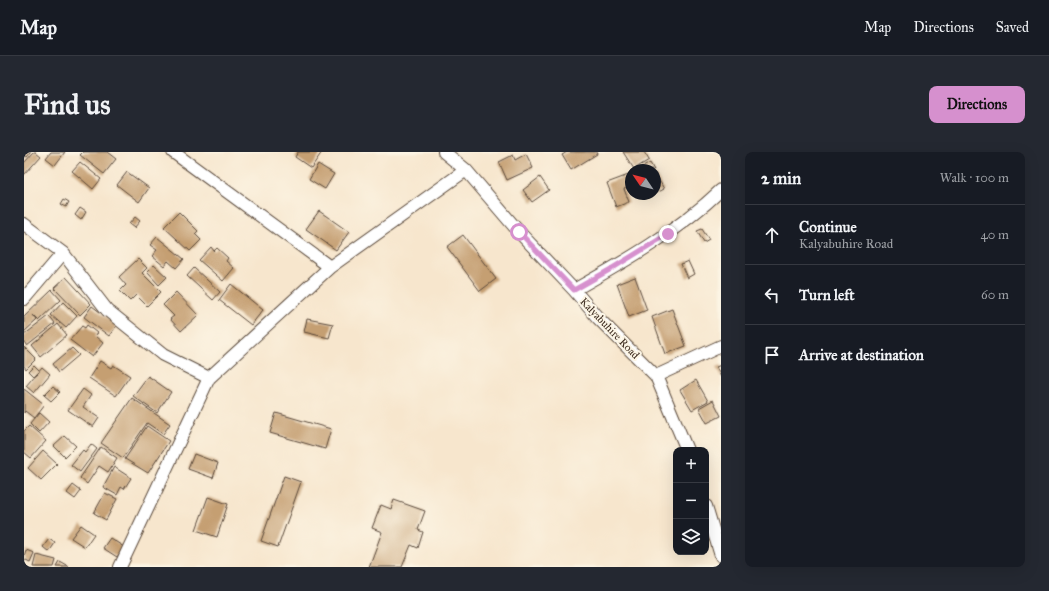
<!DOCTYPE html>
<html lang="en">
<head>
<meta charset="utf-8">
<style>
  body { margin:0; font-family:"IM FELL Great Primer",serif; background:#242831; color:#f1f3f6 }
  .controls { position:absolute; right:12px; bottom:12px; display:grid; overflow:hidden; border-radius:8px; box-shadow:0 4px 16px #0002 }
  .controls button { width:36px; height:36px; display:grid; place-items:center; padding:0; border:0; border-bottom:1px solid #363941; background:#171b24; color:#f1f3f6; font:20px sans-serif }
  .compass { position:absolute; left:601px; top:12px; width:36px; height:36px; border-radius:50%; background:#171b24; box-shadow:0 4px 16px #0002; rotate:305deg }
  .stop { position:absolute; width:12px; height:12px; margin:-9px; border:3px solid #d690ce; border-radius:50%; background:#fff }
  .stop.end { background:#d690ce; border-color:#fff; box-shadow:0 1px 4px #0008 }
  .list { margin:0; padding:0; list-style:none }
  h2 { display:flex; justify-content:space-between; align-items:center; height:52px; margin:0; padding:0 16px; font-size:17px }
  h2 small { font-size:13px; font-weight:400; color:#9ea1a6 }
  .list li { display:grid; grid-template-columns:26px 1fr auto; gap:12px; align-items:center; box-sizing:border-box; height:60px; padding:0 16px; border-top:1px solid #363941 }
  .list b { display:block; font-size:15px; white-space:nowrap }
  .list p { margin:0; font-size:13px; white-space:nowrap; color:#9ea1a6 }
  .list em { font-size:13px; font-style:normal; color:#9ea1a6 }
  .icon { flex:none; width:22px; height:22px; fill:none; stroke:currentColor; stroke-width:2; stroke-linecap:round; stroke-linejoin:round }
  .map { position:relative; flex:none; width:697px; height:415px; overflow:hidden; border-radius:8px }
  header { display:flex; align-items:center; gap:24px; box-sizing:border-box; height:56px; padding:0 20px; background:#171b24; border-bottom:1px solid #363941 }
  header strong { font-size:19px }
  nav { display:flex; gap:22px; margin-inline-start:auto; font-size:14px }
  .intro { display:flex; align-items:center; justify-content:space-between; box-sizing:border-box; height:96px; padding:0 24px }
  h1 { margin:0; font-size:28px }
  .button { padding:10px 18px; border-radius:8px; background:#d690ce; color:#111; font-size:14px; font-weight:700 }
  main { display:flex; gap:24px; padding:0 24px }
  aside { flex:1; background:#171b24; border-radius:8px; box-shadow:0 4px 16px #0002 }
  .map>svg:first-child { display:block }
</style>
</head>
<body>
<header>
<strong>Map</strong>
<nav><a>Map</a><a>Directions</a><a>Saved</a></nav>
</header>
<div class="intro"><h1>Find us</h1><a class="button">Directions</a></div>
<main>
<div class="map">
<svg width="697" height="415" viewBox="0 0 697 415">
  <rect width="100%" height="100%" fill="#fcf5e5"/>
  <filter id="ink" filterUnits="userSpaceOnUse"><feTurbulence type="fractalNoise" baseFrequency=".025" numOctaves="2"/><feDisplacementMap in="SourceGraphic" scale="8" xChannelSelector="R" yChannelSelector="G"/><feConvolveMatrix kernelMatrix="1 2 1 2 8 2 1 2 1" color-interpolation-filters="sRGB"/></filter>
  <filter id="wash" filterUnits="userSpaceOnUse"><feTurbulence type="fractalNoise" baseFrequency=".012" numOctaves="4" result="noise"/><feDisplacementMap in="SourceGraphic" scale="16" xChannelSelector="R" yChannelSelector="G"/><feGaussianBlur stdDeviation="0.9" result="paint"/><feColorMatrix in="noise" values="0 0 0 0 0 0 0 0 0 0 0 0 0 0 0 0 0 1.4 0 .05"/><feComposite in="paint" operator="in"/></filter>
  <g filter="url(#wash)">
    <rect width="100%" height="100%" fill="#f7e6cd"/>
    <g id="blocks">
      <path fill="#c59f72" d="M0,0H7L3,5L0,3Z
        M10,0H12L17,4L0,23V11Z
        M27,0H41L31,13L22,6Z
        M59,0H83L92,7L80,22L56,3Z
        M274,0H298L287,16L271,5Z
        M543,0H572L573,2L547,18L538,3Z
        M599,0H620L625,8L610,17Z
        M502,2L509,16L483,28L475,10L489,3L491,8Z
        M56,10L77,27L69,37L48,19Z
        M626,11L630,18H614Z
        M294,12L310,22L301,37L285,27Z
        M103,20L125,36L115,50L93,33Z
        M631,21L640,37L631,42Z
        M607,22V34L600,37L605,50L592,55L583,31Z
        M516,25L525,38L508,50L499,38Z
        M622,42H631L624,46Z
        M40,47L45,50L42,55L37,52Z
        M56,56L62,60L57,68L51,63Z
        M295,59L325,80L312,98L282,77Z
        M155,60L174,79L171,82L177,88L166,99L140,75Z
        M111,65L116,69L110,76L105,72Z
        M678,77L685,88L680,91L673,79Z
        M439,83L472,127L456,139L423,95Z
        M133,85L160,107L152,116L144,109L140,114L128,104L133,98L126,93Z
        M187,95L190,99L193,96L204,106L202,109L210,116L199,129L175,108Z
        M114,107L123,116L118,121L137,140L123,154L112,143L106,149L96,139L102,133L95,125Z
        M664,109L670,122L663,126L657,112Z
        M130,113L143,125L135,133L123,120Z
        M170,116L196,140L189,148L163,124Z
        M42,125L67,152L56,163L30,136Z
        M611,125L623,158L605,165L593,132Z
        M207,132L239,158L227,173L195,148Z
        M28,138L37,148L15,169L9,163L13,168L0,180V165Z
        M152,140L174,163L157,179L146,167L150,164L139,153Z
        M39,150L53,164L42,176L27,163Z
        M68,154L93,173L85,184L60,165Z
        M648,157L662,194L641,202L628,165Z
        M25,164L31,172L3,194L0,190V183Z
        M283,167L309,172L305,186L280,180Z
        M34,172L43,183L17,205L8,194Z
        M63,173L73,181L71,184L79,191L68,205L46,188L58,174L61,176Z
        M0,195L12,207L2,217L0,214Z
        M48,196L55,203L35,220L29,212Z
        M76,209L87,216L89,213L106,224L92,244L65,226Z
        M10,213L15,218L9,224L4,219Z
        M697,213V225L692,215Z
        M18,215L26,222L10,241L2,234Z
        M124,224L147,240L133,261L109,244Z
        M672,228L684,249L668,258L656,238Z
        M29,234L36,240L27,249L20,243Z
        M0,237L20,253L10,266L1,259L0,261Z
        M59,237L67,243L59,255L75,266L69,275L44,258Z
        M108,246L146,272L139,282L123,271L99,306L77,291Z
        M689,248L697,264L683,271L675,256Z
        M15,261L25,270L15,281L6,272Z
        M252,261L307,277L301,297L246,281Z
        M5,274L22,289L7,306L0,300V279Z
        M123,274L145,289L124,321L101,307Z
        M41,284L52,294L41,305L30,294Z
        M67,292L73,297L56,320L47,313L59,298L61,300Z
        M77,295L93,306L84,320L75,314L63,332L56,326Z
        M19,299L33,312L17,328L4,316Z
        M170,302L194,311L189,326L164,317Z
        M90,315L107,326L100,337L97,335L93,343L79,335Z
        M260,324L277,330L254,395L237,389Z
        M49,333L57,339L51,347L43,341Z
        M81,341L93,347L82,368L70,361Z
        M184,345L204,352L193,385L172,378Z
        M370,348L401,359L394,378L399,380L394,396L387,393L378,415H345L358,380L348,376L357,353L367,357Z
        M57,373L70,382L61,395L47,386Z
        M86,386L100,395L93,405L79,396Z
        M25,387L31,391L25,400L19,395Z
        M2,398L10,401L6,410L0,407V404Z
        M12,403L32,408L30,415H9Z
        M36,410L45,415H33Z"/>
    </g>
  </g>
  <g filter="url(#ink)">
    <use href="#blocks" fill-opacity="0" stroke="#574638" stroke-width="1"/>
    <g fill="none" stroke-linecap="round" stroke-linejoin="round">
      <g stroke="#574638" stroke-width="14">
        <path id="minor" d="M149,0L306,115
          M420,0L442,18L495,80L550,138L574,166L632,224L663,298
          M0,72L39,101L83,158L139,203L185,226
          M550,138C602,109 654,79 697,38
          M0,147L39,101
          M632,224L697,194
          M682,354L697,404
          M96,415L185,226L306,115L442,18"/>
      </g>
      <use href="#minor" stroke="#fff" stroke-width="12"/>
    </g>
  </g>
  <g fill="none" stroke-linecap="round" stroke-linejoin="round" filter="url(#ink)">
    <path stroke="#d690ce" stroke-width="5" d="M495,80L550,138L587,117L644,82"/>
  </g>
  <g text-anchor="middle" stroke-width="4" stroke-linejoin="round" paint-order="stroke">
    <g font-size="11" fill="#3b2a1e" stroke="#fcf5e5">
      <text transform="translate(586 176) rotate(46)" y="4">Kalyabuhire Road</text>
    </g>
  </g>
</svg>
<div class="controls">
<button>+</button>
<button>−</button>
<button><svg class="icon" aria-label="layers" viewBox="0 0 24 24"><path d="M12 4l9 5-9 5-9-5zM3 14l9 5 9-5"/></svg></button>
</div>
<svg class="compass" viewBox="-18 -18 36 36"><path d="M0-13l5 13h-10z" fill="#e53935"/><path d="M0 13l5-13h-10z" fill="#9ea1a6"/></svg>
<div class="stop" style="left:495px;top:80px"></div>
<div class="stop end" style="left:644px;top:82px"></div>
</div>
<aside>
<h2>2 min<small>Walk · 100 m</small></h2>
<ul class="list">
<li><svg class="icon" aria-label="ahead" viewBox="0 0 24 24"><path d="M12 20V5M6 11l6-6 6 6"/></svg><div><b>Continue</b><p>Kalyabuhire Road</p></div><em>40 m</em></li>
<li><svg class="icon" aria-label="left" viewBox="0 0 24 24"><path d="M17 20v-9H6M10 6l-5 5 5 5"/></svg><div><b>Turn left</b></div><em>60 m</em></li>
<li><svg class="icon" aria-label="arrive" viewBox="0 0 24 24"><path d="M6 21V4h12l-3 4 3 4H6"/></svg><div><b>Arrive at destination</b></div></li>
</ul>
</aside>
</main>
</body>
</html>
